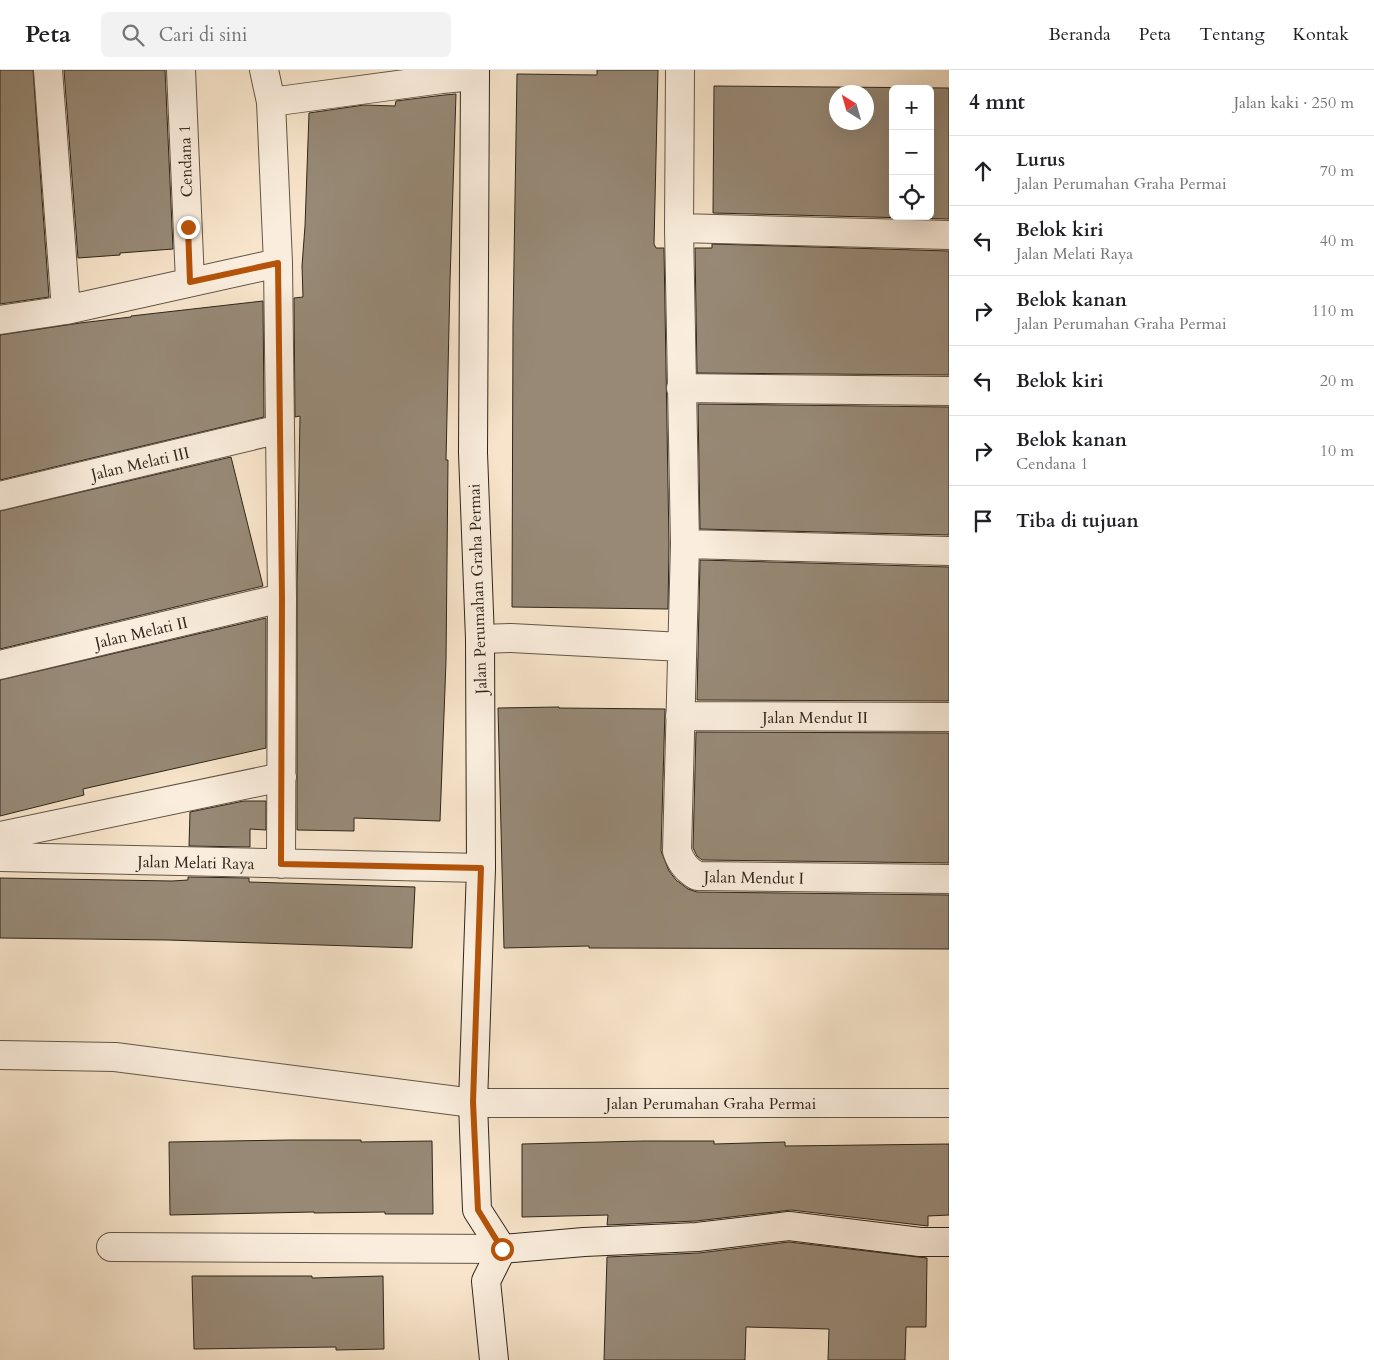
<!DOCTYPE html>
<html lang="id">
<head>
<meta charset="utf-8">
<style>
  body { margin:0; font-family:Cardo,serif; background:#f2f2f2; color:#202124 }
  .controls { position:absolute; right:15px; top:15px; display:grid; overflow:hidden; border-radius:8px; box-shadow:0 5px 20px #0002 }
  .controls button { width:45px; height:45px; display:grid; place-items:center; padding:0; border:0; border-bottom:1px solid #e0e0e0; background:#fff; color:#202124; font:25px sans-serif }
  .compass { position:absolute; left:829px; top:15px; width:45px; height:45px; border-radius:50%; background:#fff; box-shadow:0 5px 20px #0002; rotate:323deg }
  .stop { position:absolute; width:15px; height:15px; margin:-11px; border:4px solid #b45309; border-radius:50%; background:#fff }
  .stop.end { background:#b45309; border-color:#fff; box-shadow:0 1px 5px #0008 }
  .list { margin:0; padding:0; list-style:none }
  h2 { display:flex; justify-content:space-between; align-items:center; height:65px; margin:0; padding:0 20px; font-size:21px }
  h2 small { font-size:16px; font-weight:400; color:#757577 }
  .list li { display:grid; grid-template-columns:32px 1fr auto; gap:15px; align-items:center; box-sizing:border-box; height:70px; padding:0 20px; border-top:1px solid #e0e0e0 }
  .list b { display:block; font-size:19px; white-space:nowrap }
  .list p { margin:0; font-size:16px; white-space:nowrap; color:#757577 }
  .list em { font-size:16px; font-style:normal; color:#757577 }
  .icon { flex:none; width:28px; height:28px; fill:none; stroke:currentColor; stroke-width:2; stroke-linecap:round; stroke-linejoin:round }
  .map { position:relative; flex:none; width:949px; height:1290px; overflow:hidden }
  header { display:flex; align-items:center; gap:30px; box-sizing:border-box; height:70px; padding:0 25px; background:#fff; border-bottom:1px solid #e0e0e0 }
  header strong { font-size:24px }
  nav { display:flex; gap:28px; margin-inline-start:auto; font-size:18px }
  .search { width:350px; height:45px; background:#f2f2f2; display:flex; align-items:center; gap:12px; box-sizing:border-box; padding:0 18px; border-radius:8px; color:#757577; font-size:19px }
  main { display:flex }
  aside { flex:1; background:#fff }
  .map>svg:first-child { display:block }
</style>
</head>
<body>
<header>
<strong>Peta</strong>
<div class="search"><svg class="icon" aria-label="search" viewBox="0 0 24 24"><circle cx="10" cy="10" r="6"/><path d="M15 15l6 6"/></svg>Cari di sini</div>
<nav><a>Beranda</a><a>Peta</a><a>Tentang</a><a>Kontak</a></nav>
</header>
<main>
<div class="map">
<svg width="949" height="1290" viewBox="0 0 949 1290">
  <rect width="100%" height="100%" fill="#f7e4ca"/>
  <filter id="stains"><feTurbulence type="fractalNoise" baseFrequency=".004" numOctaves="4"/><feColorMatrix values="0 0 0 0 .2 0 0 0 0 .09 0 0 0 0 .02 0 0 0 .5 -.17"/></filter>
  <radialGradient id="worn" r=".72"><stop offset=".6" stop-color="#630" stop-opacity="0"/><stop offset="1" stop-color="#630" stop-opacity=".3"/></radialGradient>
  <path fill="#978976" stroke="#30261b" fill-rule="evenodd" d="M0,0H33L49,227L0,234Z
    M64,0H165L173,179L120,183V185L78,188Z
    M597,0H658L654,174L656,178H664L669,474L668,539L512,537L513,254L517,4L597,5Z
    M714,16L949,18V149L713,143ZM893,19H930V146H893ZM836,22H866V52H836Z
    M456,24L450,211L446,390H448L446,591L440,751L354,748V761L297,760V516L300,346L295,347L294,228L303,227L302,196L305,156L309,43L364,35L395,36L396,31L444,25Z
    M712,174L949,181V305L697,303L695,178H712Z
    M263,231L264,347L0,410V265L80,253L131,247V246Z
    M698,334L949,337V465L700,459Z
    M231,387L263,516L0,579V441Z
    M700,490L949,497V631L697,630Z
    M266,548V678L83,719L84,725L0,746V610Z
    M559,637V638L665,639L661,781L669,801L676,810L688,819L697,822L949,825V879L589,878V876L504,878L498,638Z
    M696,662L949,663V793L702,790L697,786L693,778Z
    M244,731H266V760L250,759V777L189,776L190,742Z
    M188,807L249,808V812L415,817L412,878L168,870L0,868V808L172,811L188,810Z
    M290,1070H361V1072L432,1071L433,1144H385V1142L314,1143V1142L170,1145L169,1072Z
    M643,1071H714V1074L785,1072V1076L949,1074V1145L928,1146V1156L791,1140L696,1151L607,1155L608,1145L522,1147V1074Z
    M789,1172L927,1188L926,1257H906L905,1290H828L829,1259L746,1257L745,1290H604L607,1187L699,1183Z
    M192,1206H312V1208L383,1206L384,1279L336,1280V1277L194,1279Z"/>
  <g fill="none" stroke-linecap="round" stroke-linejoin="round">
    <g stroke="#625647" stroke-width="30">
      <path id="street" d="M48,0L66,240
        M181,0L190,212
        M264,0L271,32L278,193L282,528L281,794
        M680,0L679,158L685,474L677,781C681,793 686,799 697,806L949,809
        M271,32L442,9L475,6
        M679,158L949,165
        M0,250L66,240L278,193
        M681,318L949,321
        M0,426L280,359
        M685,474L949,481
        M480,569L511,568L682,577
        M0,595L282,528
        M680,646L949,647
        M0,766L282,707
        M0,787L481,798
        M0,985L115,987L473,1033H949
        M111,1177L502,1179"/>
    </g>
    <g stroke="#30261b" stroke-width="30">
      <path id="secondary" d="M475,0L473,383L480,569L481,798L473,1033L477,1140L502,1179
        M494,1290L486,1211L502,1179L584,1172L697,1167L789,1156L920,1172H949"/>
    </g>
    <use href="#street" stroke="#faeddd" stroke-width="28"/>
    <use href="#secondary" stroke="#faeddd" stroke-width="28"/>
  </g>
  <g fill="none" stroke-linecap="round" stroke-linejoin="round">
    <path stroke="#b45309" stroke-width="6" d="M188,157L190,212L278,193L282,528L281,794L481,798L473,1032L478,1140L502,1179"/>
  </g>
  <g text-anchor="middle" stroke-width="4" stroke-linejoin="round" paint-order="stroke">
    <g font-size="16" fill="#30261b" stroke="#faeddd">
      <text transform="translate(185 91) rotate(-92)" y="6">Cendana 1</text>
      <text transform="translate(140 393) rotate(-13)" y="6">Jalan Melati III</text>
      <text transform="translate(477 519) rotate(-92)" y="6">Jalan Perumahan Graha Permai</text>
      <text transform="translate(141 562) rotate(-13)" y="6">Jalan Melati II</text>
      <text x="815" y="653">Jalan Mendut II</text>
      <text transform="translate(196 792) rotate(1)" y="6">Jalan Melati Raya</text>
      <text transform="translate(754 807) rotate(1)" y="6">Jalan Mendut I</text>
      <text x="711" y="1039">Jalan Perumahan Graha Permai</text>
    </g>
  </g>
  <rect width="100%" height="100%" filter="url(#stains)"/>
  <rect width="100%" height="100%" fill="url(#worn)"/>
</svg>
<div class="controls">
<button>+</button>
<button>−</button>
<button><svg class="icon" aria-label="locate" viewBox="0 0 24 24"><circle cx="12" cy="12" r="6"/><path d="M12 2v4M12 18v4M2 12h4M18 12h4"/></svg></button>
</div>
<svg class="compass" viewBox="-18 -18 36 36"><path d="M0-13l5 13h-10z" fill="#e53935"/><path d="M0 13l5-13h-10z" fill="#757577"/></svg>
<div class="stop" style="left:502px;top:1179px"></div>
<div class="stop end" style="left:188px;top:157px"></div>
</div>
<aside>
<h2>4 mnt<small>Jalan kaki · 250 m</small></h2>
<ul class="list">
<li><svg class="icon" aria-label="ahead" viewBox="0 0 24 24"><path d="M12 20V5M6 11l6-6 6 6"/></svg><div><b>Lurus</b><p>Jalan Perumahan Graha Permai</p></div><em>70 m</em></li>
<li><svg class="icon" aria-label="left" viewBox="0 0 24 24"><path d="M17 20v-9H6M10 6l-5 5 5 5"/></svg><div><b>Belok kiri</b><p>Jalan Melati Raya</p></div><em>40 m</em></li>
<li><svg class="icon" aria-label="right" viewBox="0 0 24 24"><path d="M7 20v-9h11M14 6l5 5-5 5"/></svg><div><b>Belok kanan</b><p>Jalan Perumahan Graha Permai</p></div><em>110 m</em></li>
<li><svg class="icon" aria-label="left" viewBox="0 0 24 24"><path d="M17 20v-9H6M10 6l-5 5 5 5"/></svg><div><b>Belok kiri</b></div><em>20 m</em></li>
<li><svg class="icon" aria-label="right" viewBox="0 0 24 24"><path d="M7 20v-9h11M14 6l5 5-5 5"/></svg><div><b>Belok kanan</b><p>Cendana 1</p></div><em>10 m</em></li>
<li><svg class="icon" aria-label="arrive" viewBox="0 0 24 24"><path d="M6 21V4h12l-3 4 3 4H6"/></svg><div><b>Tiba di tujuan</b></div></li>
</ul>
</aside>
</main>
</body>
</html>
